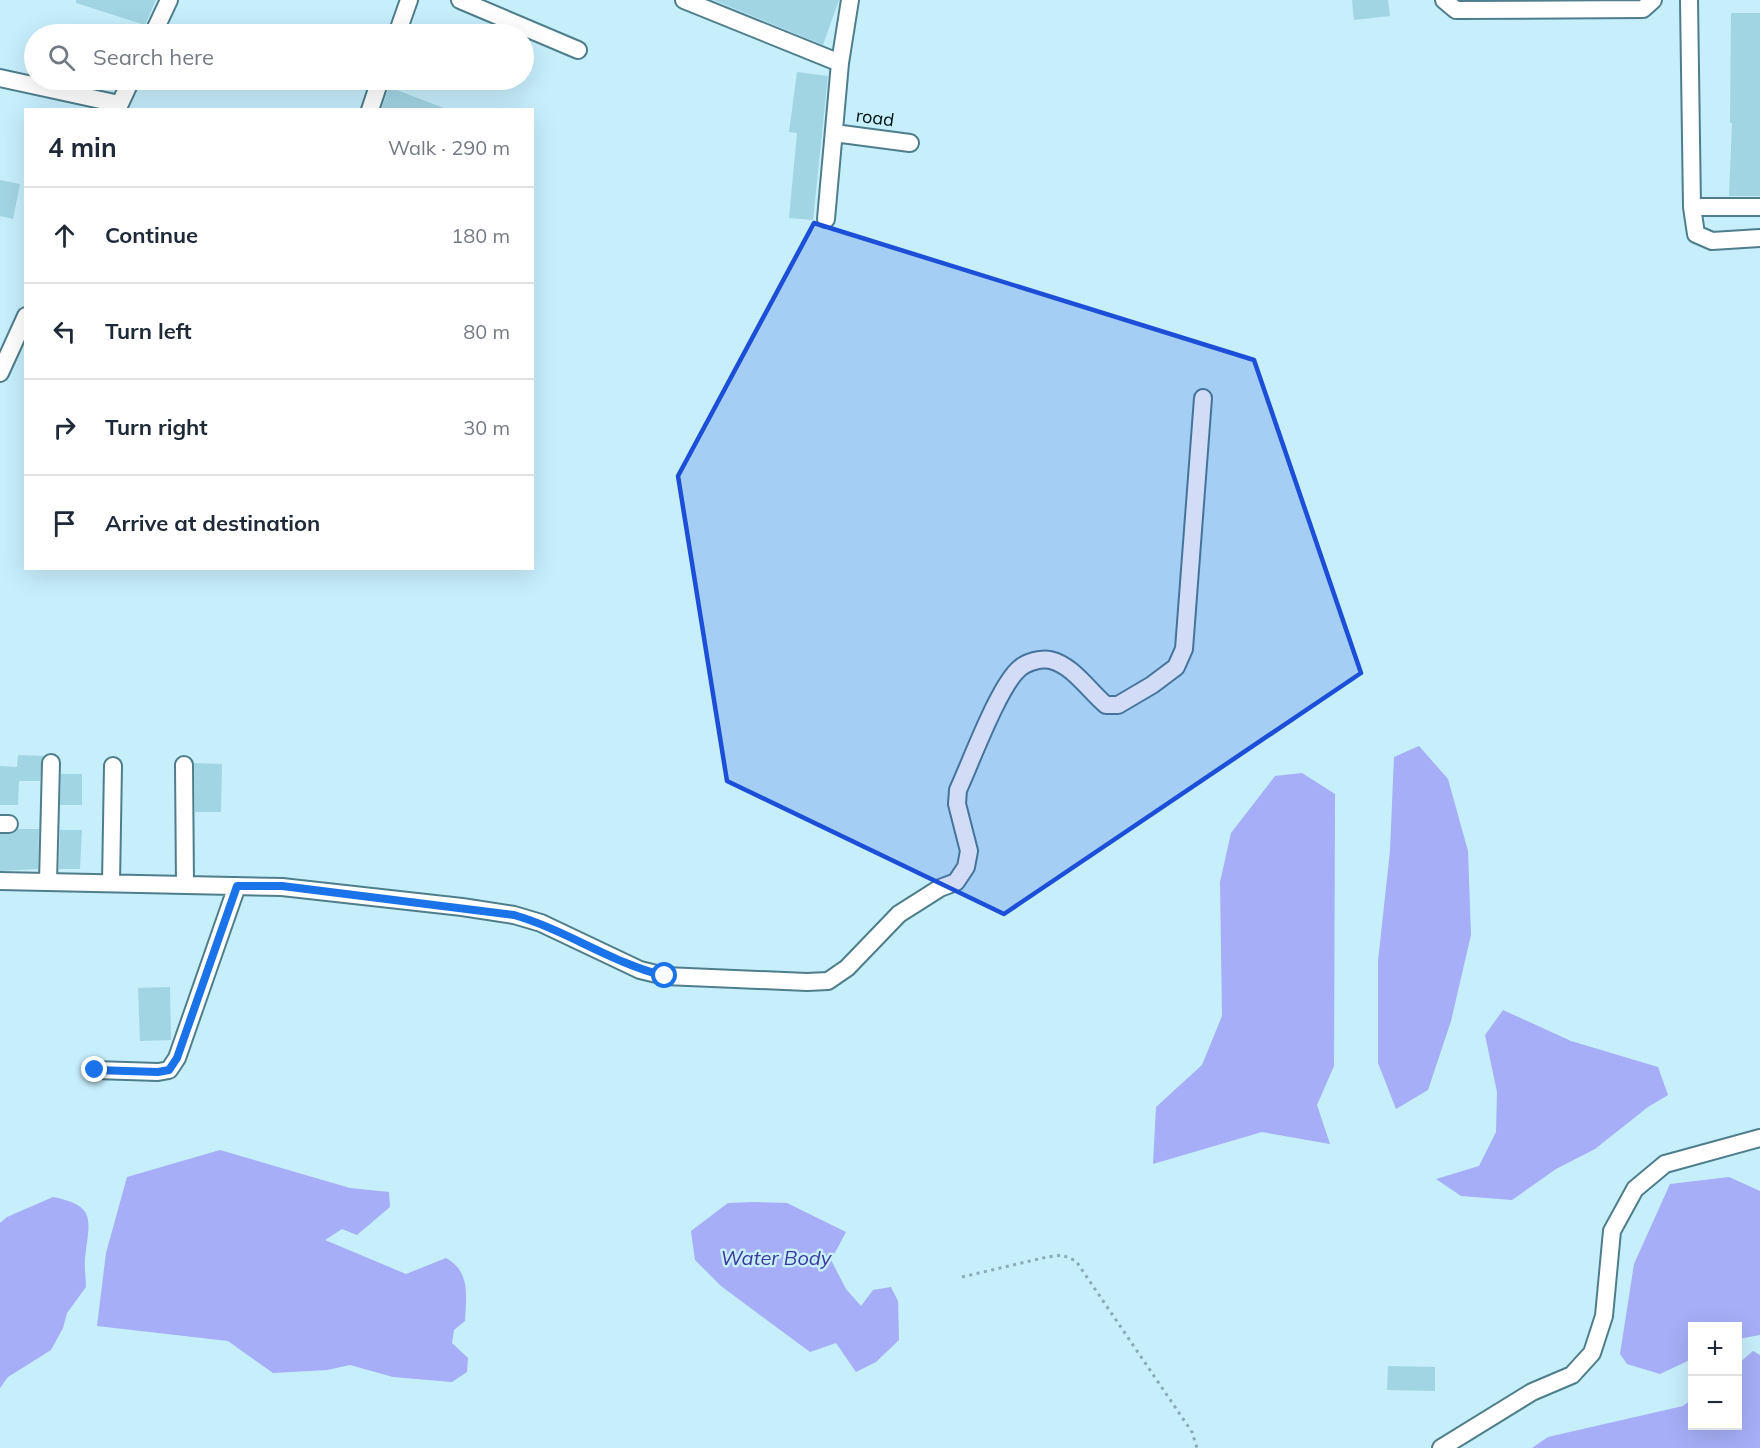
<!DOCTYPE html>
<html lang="en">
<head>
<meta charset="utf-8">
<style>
  body { margin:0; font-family:Mulish,sans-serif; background:#f2f2f3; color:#1f2937 }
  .controls { position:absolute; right:18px; bottom:18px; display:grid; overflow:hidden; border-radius:0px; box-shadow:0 6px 24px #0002 }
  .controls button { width:54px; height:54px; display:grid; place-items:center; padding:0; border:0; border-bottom:2px solid #e0e1e3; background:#fff; color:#1f2937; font:30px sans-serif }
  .stop { position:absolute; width:18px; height:18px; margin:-14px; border:4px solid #1a73e8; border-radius:50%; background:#fff }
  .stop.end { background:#1a73e8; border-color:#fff; box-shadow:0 2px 6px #0008 }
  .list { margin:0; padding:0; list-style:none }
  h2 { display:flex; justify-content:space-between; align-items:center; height:78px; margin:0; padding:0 24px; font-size:26px }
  h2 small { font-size:20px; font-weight:400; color:#747a83 }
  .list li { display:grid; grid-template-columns:39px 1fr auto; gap:18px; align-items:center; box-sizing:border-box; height:96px; padding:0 24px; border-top:2px solid #e0e1e3 }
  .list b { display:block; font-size:22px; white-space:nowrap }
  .list em { font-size:20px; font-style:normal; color:#747a83 }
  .icon { flex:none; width:33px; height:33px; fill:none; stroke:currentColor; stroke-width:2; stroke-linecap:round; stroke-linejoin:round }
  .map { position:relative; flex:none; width:1760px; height:1448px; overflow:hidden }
  .search { position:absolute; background:#fff; box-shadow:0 6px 24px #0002; left:24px; top:24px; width:510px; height:66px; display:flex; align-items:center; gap:15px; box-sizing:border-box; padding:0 21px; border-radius:33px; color:#747a83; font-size:22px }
  .panel { position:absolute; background:#fff; box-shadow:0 6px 24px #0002; left:24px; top:108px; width:510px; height:462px; border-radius:0px }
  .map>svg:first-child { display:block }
</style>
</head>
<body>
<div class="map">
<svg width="1760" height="1448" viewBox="0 0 1760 1448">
  <rect width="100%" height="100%" fill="#c6eefb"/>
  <path fill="#a6aef7" d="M1419,746L1448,779L1468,851L1471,935L1451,1021L1428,1090L1396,1109L1378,1063V961L1390,851L1394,757Z
    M1302,773L1335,794L1334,1066L1317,1105L1330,1144L1262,1132L1153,1164L1156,1107L1202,1065L1222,1016L1220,882L1231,833L1275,776Z
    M1503,1010L1571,1041L1658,1067L1668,1095L1648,1107L1595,1149L1556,1169L1512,1200L1461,1196L1436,1179L1479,1166L1496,1132L1497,1092L1485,1035Z
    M220,1150L350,1188L389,1192L390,1207L357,1235L342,1229L325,1240L406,1274L446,1258C471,1272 466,1296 465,1321L454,1330L452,1343L468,1358L467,1372L452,1382L393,1377L350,1365L327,1370L273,1373L228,1341L97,1326L106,1253L127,1177Z
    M1729,1177L1760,1191V1335L1738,1339V1326H1692V1359L1660,1374L1627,1364L1620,1354L1634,1264L1670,1184Z
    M53,1197C98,1206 89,1221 85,1258C84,1268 86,1277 86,1287L67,1313L63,1328L51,1350L8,1377L0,1388V1223L7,1217Z
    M754,1202L787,1203L846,1232L831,1260L846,1289L861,1306L873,1290L891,1287L898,1301L899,1340L876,1362L856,1372L836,1343L810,1352L721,1286L695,1260L691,1231L728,1203Z
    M1753,1351L1760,1355V1448H1532L1548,1437L1683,1406L1692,1399V1426H1738V1364Z"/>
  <path fill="#a2d5e4" d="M76,0H156L145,25L76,3Z
    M713,0H839L823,45Z
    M1352,0H1388L1390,16L1354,20Z
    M1731,13H1760V196H1729L1732,123H1730Z
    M797,72L828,76L813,220L789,218L797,133L789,132Z
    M389,87L444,108V110H381Z
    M0,180L20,184L13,219L0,216Z
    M18,755L43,756L40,781H19L18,805H0V766L17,767Z
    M194,763L222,764L221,812H195Z
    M61,774H82V805H60Z
    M18,829H39L38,869L0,871V834L14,833Z
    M60,830H82L80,869H59Z
    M170,987L171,1040L140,1041L138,988Z
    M1388,1366L1435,1367V1391L1387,1390Z"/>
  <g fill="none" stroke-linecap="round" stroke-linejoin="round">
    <g stroke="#4e7e8c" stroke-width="20">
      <path id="minor" d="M460,0L578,50
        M684,0L840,63
        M1444,0L1456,10L1643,9L1653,0
        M1689,0L1692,207L1696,234L1712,241L1760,238
        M153,34L169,0
        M397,34L409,0
        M0,78L119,104
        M117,110L131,80
        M370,110L380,80
        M834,133L910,143
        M1692,207H1760
        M826,219L840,63L850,0
        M0,373L26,316
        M184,765L185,885
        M0,824H9
        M0,881L282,887L462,907L514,915L541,923L640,970L665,976L807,982L828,981L847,968L899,914L940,888L956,882L966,867L969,851L957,804L958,790C971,762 999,685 1020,668C1027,662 1041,658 1050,660C1073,665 1089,691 1106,705H1118L1152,685L1176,667L1184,649L1203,398
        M48,882L51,763
        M111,883L113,766
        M95,1070L158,1072L169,1070L177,1058L237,886
        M1441,1448L1532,1392L1572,1375L1592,1353L1604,1316L1612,1231L1635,1189L1665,1164L1760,1138"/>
    </g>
    <path stroke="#8aabb5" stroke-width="3" stroke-dasharray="3 4.5" stroke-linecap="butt" d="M962,1277L1047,1257L1062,1255L1076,1261L1192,1432L1197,1448"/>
    <use href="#minor" stroke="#fff" stroke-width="16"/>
  </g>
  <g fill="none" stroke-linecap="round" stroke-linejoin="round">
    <path stroke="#1a73e8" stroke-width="8" d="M95,1070L158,1072L169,1070L177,1058L237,886H282L514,915C566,930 612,963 665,976"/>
  </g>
  <path fill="#1d4ed8" fill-opacity="0.2" stroke="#1d4ed8" stroke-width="4.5" stroke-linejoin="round" d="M814,223L1254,360L1361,673L1004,914L727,781L678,476Z"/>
  <g text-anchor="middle" stroke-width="5" stroke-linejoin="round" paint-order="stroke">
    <g font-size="18" fill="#001015" stroke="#c6eefb">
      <text transform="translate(875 118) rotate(8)" y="6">road</text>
    </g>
    <g font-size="20" font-style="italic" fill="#3c389e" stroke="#c6eefb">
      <text x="776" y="1265">Water Body</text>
    </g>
  </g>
</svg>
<div class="controls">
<button>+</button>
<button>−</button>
</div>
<div class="stop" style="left:665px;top:976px"></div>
<div class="stop end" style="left:95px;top:1070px"></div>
<div class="search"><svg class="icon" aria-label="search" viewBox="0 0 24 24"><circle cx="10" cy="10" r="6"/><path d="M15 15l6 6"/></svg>Search here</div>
<section class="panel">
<h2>4 min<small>Walk · 290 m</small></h2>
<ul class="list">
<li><svg class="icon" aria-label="ahead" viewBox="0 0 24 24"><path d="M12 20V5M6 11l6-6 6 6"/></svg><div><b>Continue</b></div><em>180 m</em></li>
<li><svg class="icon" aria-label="left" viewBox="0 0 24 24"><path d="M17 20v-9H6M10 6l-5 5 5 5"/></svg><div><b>Turn left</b></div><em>80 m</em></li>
<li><svg class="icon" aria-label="right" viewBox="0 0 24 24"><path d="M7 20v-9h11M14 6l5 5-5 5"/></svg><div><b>Turn right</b></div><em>30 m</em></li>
<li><svg class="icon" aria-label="arrive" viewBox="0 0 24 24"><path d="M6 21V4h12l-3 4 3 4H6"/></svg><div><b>Arrive at destination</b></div></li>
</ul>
</section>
</div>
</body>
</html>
